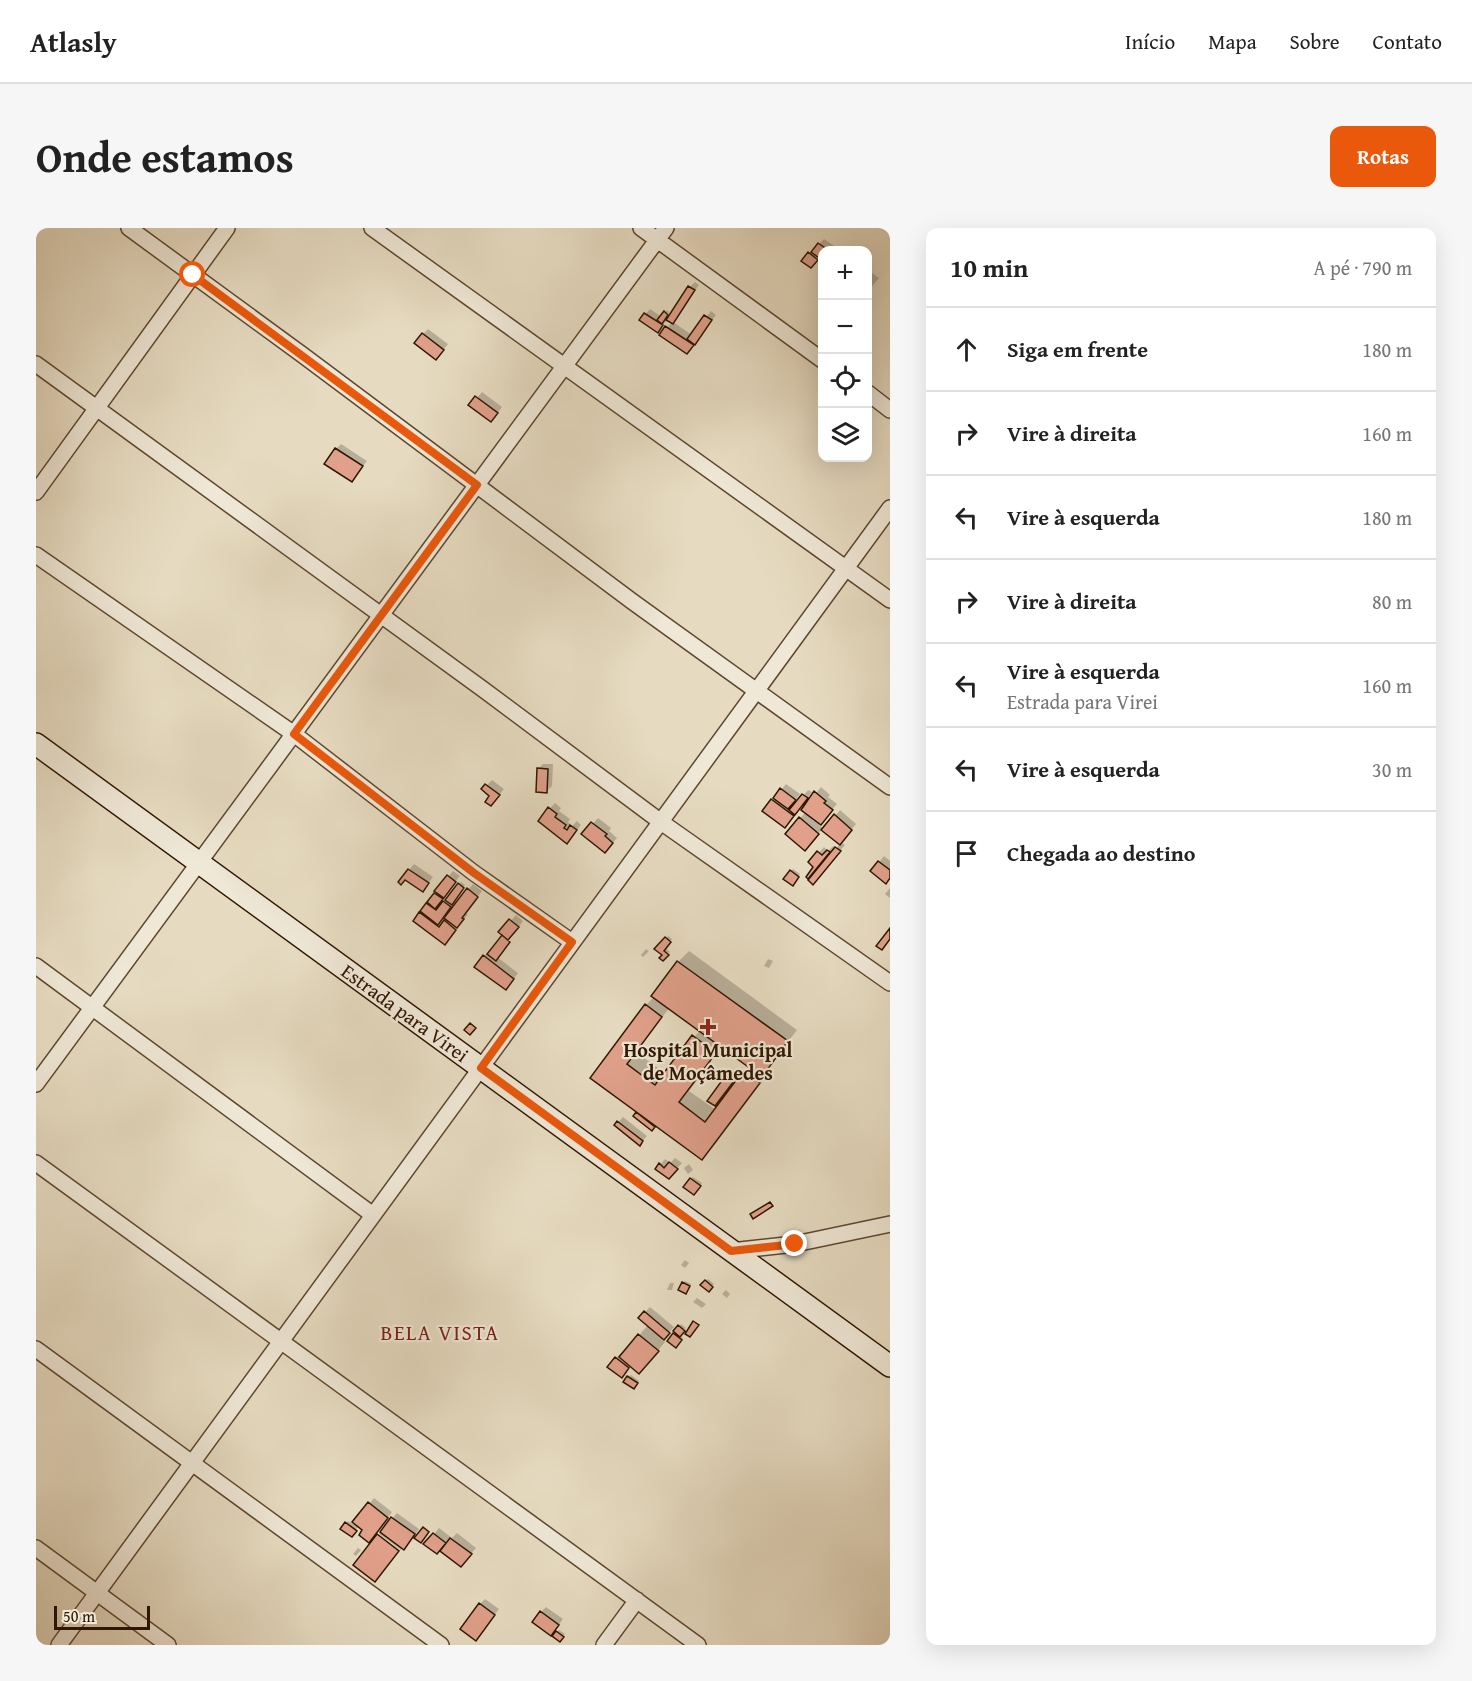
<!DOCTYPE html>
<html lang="pt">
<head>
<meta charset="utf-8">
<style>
  body { margin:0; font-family:"Gentium Book Plus",serif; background:#f6f6f6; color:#222 }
  .controls { position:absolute; right:18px; top:18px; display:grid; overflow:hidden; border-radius:12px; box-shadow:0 6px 24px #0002 }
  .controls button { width:54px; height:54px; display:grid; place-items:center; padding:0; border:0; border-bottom:2px solid #e0e0e0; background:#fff; color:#222; font:30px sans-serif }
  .scale { position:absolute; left:18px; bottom:15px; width:96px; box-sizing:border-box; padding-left:6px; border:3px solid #2f1600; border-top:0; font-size:16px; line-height:21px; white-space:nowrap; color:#2f1600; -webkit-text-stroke:4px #efe8d7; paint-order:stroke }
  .stop { position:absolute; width:18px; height:18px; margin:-14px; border:4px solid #ea580c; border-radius:50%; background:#fff }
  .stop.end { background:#ea580c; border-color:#fff; box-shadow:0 2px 6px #0008 }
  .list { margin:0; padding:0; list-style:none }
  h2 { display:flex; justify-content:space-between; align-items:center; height:78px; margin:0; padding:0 24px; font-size:26px }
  h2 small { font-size:20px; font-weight:400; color:#767676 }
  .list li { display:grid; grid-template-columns:39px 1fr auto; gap:18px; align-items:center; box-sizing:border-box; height:84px; padding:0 24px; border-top:2px solid #e0e0e0 }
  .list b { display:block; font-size:22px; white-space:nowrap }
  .list p { margin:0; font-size:20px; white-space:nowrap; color:#767676 }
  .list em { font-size:20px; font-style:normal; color:#767676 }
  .icon { flex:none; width:33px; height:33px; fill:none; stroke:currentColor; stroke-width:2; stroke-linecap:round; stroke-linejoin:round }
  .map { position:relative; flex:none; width:854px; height:1417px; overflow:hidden; border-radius:12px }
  header { display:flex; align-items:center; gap:36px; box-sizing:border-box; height:84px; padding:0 30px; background:#fff; border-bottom:2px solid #e0e0e0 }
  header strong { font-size:28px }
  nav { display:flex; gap:33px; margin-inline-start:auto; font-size:21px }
  .intro { display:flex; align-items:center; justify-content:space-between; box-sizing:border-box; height:144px; padding:0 36px }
  h1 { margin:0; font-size:42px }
  .button { padding:15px 27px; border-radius:12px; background:#ea580c; color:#fff; font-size:21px; font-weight:700 }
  main { display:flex; gap:36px; padding:0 36px }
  aside { flex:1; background:#fff; border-radius:12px; box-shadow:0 6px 24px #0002 }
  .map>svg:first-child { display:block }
</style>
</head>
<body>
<header>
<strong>Atlasly</strong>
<nav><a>Início</a><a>Mapa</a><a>Sobre</a><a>Contato</a></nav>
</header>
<div class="intro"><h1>Onde estamos</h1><a class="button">Rotas</a></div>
<main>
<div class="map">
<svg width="854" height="1417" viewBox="0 0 854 1417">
  <rect width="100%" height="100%" fill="#e6dbc1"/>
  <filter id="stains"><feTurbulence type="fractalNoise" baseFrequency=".00333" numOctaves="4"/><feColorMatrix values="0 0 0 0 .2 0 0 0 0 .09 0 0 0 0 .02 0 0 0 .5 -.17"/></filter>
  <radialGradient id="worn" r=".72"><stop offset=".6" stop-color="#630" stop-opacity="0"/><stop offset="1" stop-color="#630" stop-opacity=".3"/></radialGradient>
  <path fill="#0003" fill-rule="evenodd" d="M788,11L804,22H786V30L784,28L775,38L768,32Z
    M832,42L843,50L832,63Z
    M659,54L663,57L637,94L656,107L675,83L680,87L656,119L625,107L636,94L654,59Z
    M614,81L626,89L631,82L633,84L629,91L631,92L622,103L605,91Z
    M392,101L412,116L405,125L387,106Z
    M446,164L466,179L460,187L435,177Z
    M305,216L331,233L316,252L300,221Z
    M507,536H517L516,558L511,563L502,541Z
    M456,552L468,561L460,571L447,561Z
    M750,556L764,566L755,577L758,579L772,562L776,564L754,593L728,583Z
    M785,559L794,567L792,569L801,576L783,597L788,601L804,582L820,596L805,614L809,617L777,654L772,649L779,639L774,634L788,619L792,623L797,618L800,620L804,616L786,601L774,616L764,590L770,584L767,581Z
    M519,575L525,580L523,583L534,591L532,594L536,598L541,593L545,597L531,614L514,580Z
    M562,590L575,600L573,603L581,610L574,618L548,606Z
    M848,628L854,633V649L836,643Z
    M378,636L397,649L387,662L370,650L373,642Z
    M757,641L764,646L759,654L755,643Z
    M417,643L424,648L402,675L405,678L425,654L429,657L418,672L421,675L437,656L446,663L430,685L432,686L424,697L409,715L379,692Z
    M854,660V670L849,666Z
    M480,687L487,693L461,729L482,745L475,755L448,728L453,723L455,724L468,707L465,704Z
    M632,708L636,711L629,720L634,724L627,731L628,727L620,720Z
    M610,721L613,723L607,729L605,727Z
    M653,723L761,802L731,841L734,843L677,919L666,930L620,896L616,901L599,888L603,884L556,850L610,777L619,768L642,734ZM634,779L664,802L630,846L600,824ZM686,818L714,838L704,849L696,843L691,848L679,876L689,866L691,867L680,882L653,863Z
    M732,731L737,733L733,740L728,738Z
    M587,889L611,908L604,916L580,897Z
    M639,930L646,935L638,944L621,940L629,931L634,935Z
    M653,936L657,942L652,946L648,940Z
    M657,949L666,955L660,963L655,951Z
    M649,1032L653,1035L649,1040L645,1037Z
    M672,1051L678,1056L673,1062L666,1057Z
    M649,1053L655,1056L650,1064L647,1055Z
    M634,1055H638L636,1062H631Z
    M690,1062L694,1066L691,1070L686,1066Z
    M661,1070L670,1076L666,1080L657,1074Z
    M614,1079L638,1099L626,1112L629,1114L611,1136L595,1137L591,1143L580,1130L585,1125L587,1126L612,1097L609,1084Z
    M645,1096L650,1100L644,1107L647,1110L640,1118L633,1112Z
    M595,1147L603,1153L600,1157L592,1149Z
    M338,1270L356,1284L338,1308L323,1298L315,1307L306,1300L312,1293L317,1296Z
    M361,1285L383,1301L373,1315L365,1322L343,1306Z
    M403,1300L416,1310L421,1305L440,1320L425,1337L404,1321L390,1316Z
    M322,1320L325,1322L320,1328L317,1326Z
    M449,1371L463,1381L440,1411L444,1376Z
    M510,1379L527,1391L520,1401L505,1384Z
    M523,1402L529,1406L524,1412L518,1408Z"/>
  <path fill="#e0a08a" stroke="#2f1600" stroke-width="1.5" d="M782,15L792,22H786V32L775,24Z
    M772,24L782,32L775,40L765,33Z
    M652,58L659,62L637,96L630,92Z
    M628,83L632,87L626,96L621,92Z
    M608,85L627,97L622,105L603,92Z
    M668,87L676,92L659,117L651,111Z
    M629,98L658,117L651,126L623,107Z
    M386,105L408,122L400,132L378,115Z
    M439,168L462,185L455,194L432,177Z
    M299,220L327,238L316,254L288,236Z
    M501,540L512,541L511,565L500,564Z
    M449,556L464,567L455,578L449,574L453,568L445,561Z
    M744,560L760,572L752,581L737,570Z
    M778,563L790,573L788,575L797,582L785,597L765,582Z
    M766,566L772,570L759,587L753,582Z
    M735,571L758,588L749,600L726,583Z
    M512,579L521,586L519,589L530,597L528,600L531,602L534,597L541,602L531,616L502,593Z
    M798,586L816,602L804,617L785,602Z
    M763,589L783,606L769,623L749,606Z
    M555,594L571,606L569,608L577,615L569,625L545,606Z
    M799,619L805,623L777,657L772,652Z
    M791,622L794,624L772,651L770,649L777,639L772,634L781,623L786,627Z
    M842,633L854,642V650L850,656L834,643Z
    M372,641L393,655L387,664L369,652L365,657L362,654Z
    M754,642L763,649L757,658L747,651Z
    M411,647L420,654L408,670L398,663Z
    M422,655L428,660L416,677L409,672Z
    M431,660L442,669L426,690L428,691L421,700L408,690Z
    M398,665L407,671L399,681L391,674Z
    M407,673L415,679L402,697L384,683L390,675L400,682Z
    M383,684L403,699L408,692L420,702L409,717L377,693Z
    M473,691L483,699L472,712L462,704Z
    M854,700V711L846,722L840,718Z
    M466,707L474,714L460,733L451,726Z
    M629,709L635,714L628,723L633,727L627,733L623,730L626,727L618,721Z
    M447,727L478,751L470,762L438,739Z
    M641,733L752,813L726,849L615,768Z
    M609,776L626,789L591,836L619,857L656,807L680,825L643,874L669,894L707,843L724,855L666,932L554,850Z
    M434,795L440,800L434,807L428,802Z
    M690,847L698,853L679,878L671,873Z
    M600,884L619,899L616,903L597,888Z
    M581,893L607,913L604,918L578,897Z
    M633,934L642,941L633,951L619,941L623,935L628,940Z
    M654,950L665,958L658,967L647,959Z
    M734,974L737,978L717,991L714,986Z
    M669,1052L677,1059L673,1064L664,1057Z
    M646,1054L654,1058L650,1066L642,1062Z
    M608,1083L634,1105L628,1112L602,1090Z
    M657,1093L663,1097L654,1109L649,1106Z
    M642,1097L649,1103L644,1109L637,1103Z
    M637,1105L646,1112L640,1120L631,1113Z
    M602,1106L623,1123L603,1146L583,1129Z
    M579,1129L593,1140L586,1150L571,1139Z
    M591,1148L602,1155L598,1161L587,1154Z
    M332,1274L352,1290L333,1315L323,1307L326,1302L316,1294Z
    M355,1289L379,1306L368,1322L344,1304Z
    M309,1294L321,1303L316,1309L304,1301Z
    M387,1299L393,1304L385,1315L378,1310Z
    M397,1305L410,1315L401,1326L387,1316Z
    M341,1306L363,1323L339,1354L317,1337Z
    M414,1310L436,1326L425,1339L404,1323Z
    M443,1375L459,1387L440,1413L424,1401Z
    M504,1383L523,1397L515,1408L496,1394Z
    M520,1403L528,1409L524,1414L516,1408Z"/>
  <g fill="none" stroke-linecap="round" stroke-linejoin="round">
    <g stroke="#5d4730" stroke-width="18">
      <path id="street" d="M93,0L268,128L597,374L854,559
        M336,0L854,372
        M605,0L786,132
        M0,136L448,462L625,594L854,755
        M832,165L854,182
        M0,264L191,0
        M0,327L258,506L438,645L536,714
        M0,738L337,987
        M0,856L630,0
        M0,935L662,1417
        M695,1023L759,1016L854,996
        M0,1121L405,1417
        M0,1320L132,1417
        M23,1417L854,280
        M568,1417L601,1372"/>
    </g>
    <g stroke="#2f1600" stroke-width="24">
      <path id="secondary" d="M0,516L854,1138"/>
    </g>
    <use href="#street" stroke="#efe8d7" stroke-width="15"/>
    <use href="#secondary" stroke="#efe8d7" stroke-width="21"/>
  </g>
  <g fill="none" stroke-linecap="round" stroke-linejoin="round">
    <path stroke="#ea580c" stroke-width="8" d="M157,47L441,257L258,506L438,645L536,714L445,840L695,1023L759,1016"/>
  </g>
  <path fill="#8f2418" stroke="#efe8d7" stroke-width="2" d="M669 790h6v6h6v6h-6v6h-6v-6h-6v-6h6z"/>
  <g text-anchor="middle" stroke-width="4.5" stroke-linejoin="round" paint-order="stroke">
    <g font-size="20" fill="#2f1600" stroke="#efe8d7">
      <text transform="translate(369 785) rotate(36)" y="7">Estrada para Virei</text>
    </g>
    <g font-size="20" font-weight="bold" fill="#2f1600" stroke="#efe8d7">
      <text x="672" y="829">Hospital Municipal<tspan x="672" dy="23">de Moçâmedes</tspan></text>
    </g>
    <g font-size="21" letter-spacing="1.5" fill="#7a1f14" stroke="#efe8d7">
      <text x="404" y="1112">BELA VISTA</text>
    </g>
  </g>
  <rect width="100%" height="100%" filter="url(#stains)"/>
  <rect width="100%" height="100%" fill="url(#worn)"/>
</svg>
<div class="controls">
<button>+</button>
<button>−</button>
<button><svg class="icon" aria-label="locate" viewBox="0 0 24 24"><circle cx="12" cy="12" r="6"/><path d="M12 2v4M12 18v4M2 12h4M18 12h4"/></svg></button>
<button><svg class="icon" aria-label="layers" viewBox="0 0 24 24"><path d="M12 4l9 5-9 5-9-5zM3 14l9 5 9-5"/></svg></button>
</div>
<div class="scale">50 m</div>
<div class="stop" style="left:157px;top:47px"></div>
<div class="stop end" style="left:759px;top:1016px"></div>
</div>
<aside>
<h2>10 min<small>A pé · 790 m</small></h2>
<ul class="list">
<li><svg class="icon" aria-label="ahead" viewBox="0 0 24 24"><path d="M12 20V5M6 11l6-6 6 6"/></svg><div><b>Siga em frente</b></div><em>180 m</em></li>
<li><svg class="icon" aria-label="right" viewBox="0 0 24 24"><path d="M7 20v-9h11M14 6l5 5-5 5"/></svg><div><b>Vire à direita</b></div><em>160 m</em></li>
<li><svg class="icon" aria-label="left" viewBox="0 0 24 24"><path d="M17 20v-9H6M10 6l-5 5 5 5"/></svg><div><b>Vire à esquerda</b></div><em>180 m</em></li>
<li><svg class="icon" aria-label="right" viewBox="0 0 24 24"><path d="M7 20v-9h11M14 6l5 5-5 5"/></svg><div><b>Vire à direita</b></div><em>80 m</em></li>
<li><svg class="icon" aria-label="left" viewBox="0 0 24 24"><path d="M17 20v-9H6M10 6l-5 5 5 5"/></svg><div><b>Vire à esquerda</b><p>Estrada para Virei</p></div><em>160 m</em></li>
<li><svg class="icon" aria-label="left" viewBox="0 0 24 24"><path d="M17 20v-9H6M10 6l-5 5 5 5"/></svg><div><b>Vire à esquerda</b></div><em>30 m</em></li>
<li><svg class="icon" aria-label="arrive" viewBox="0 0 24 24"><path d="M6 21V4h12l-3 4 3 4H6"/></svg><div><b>Chegada ao destino</b></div></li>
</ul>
</aside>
</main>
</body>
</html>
